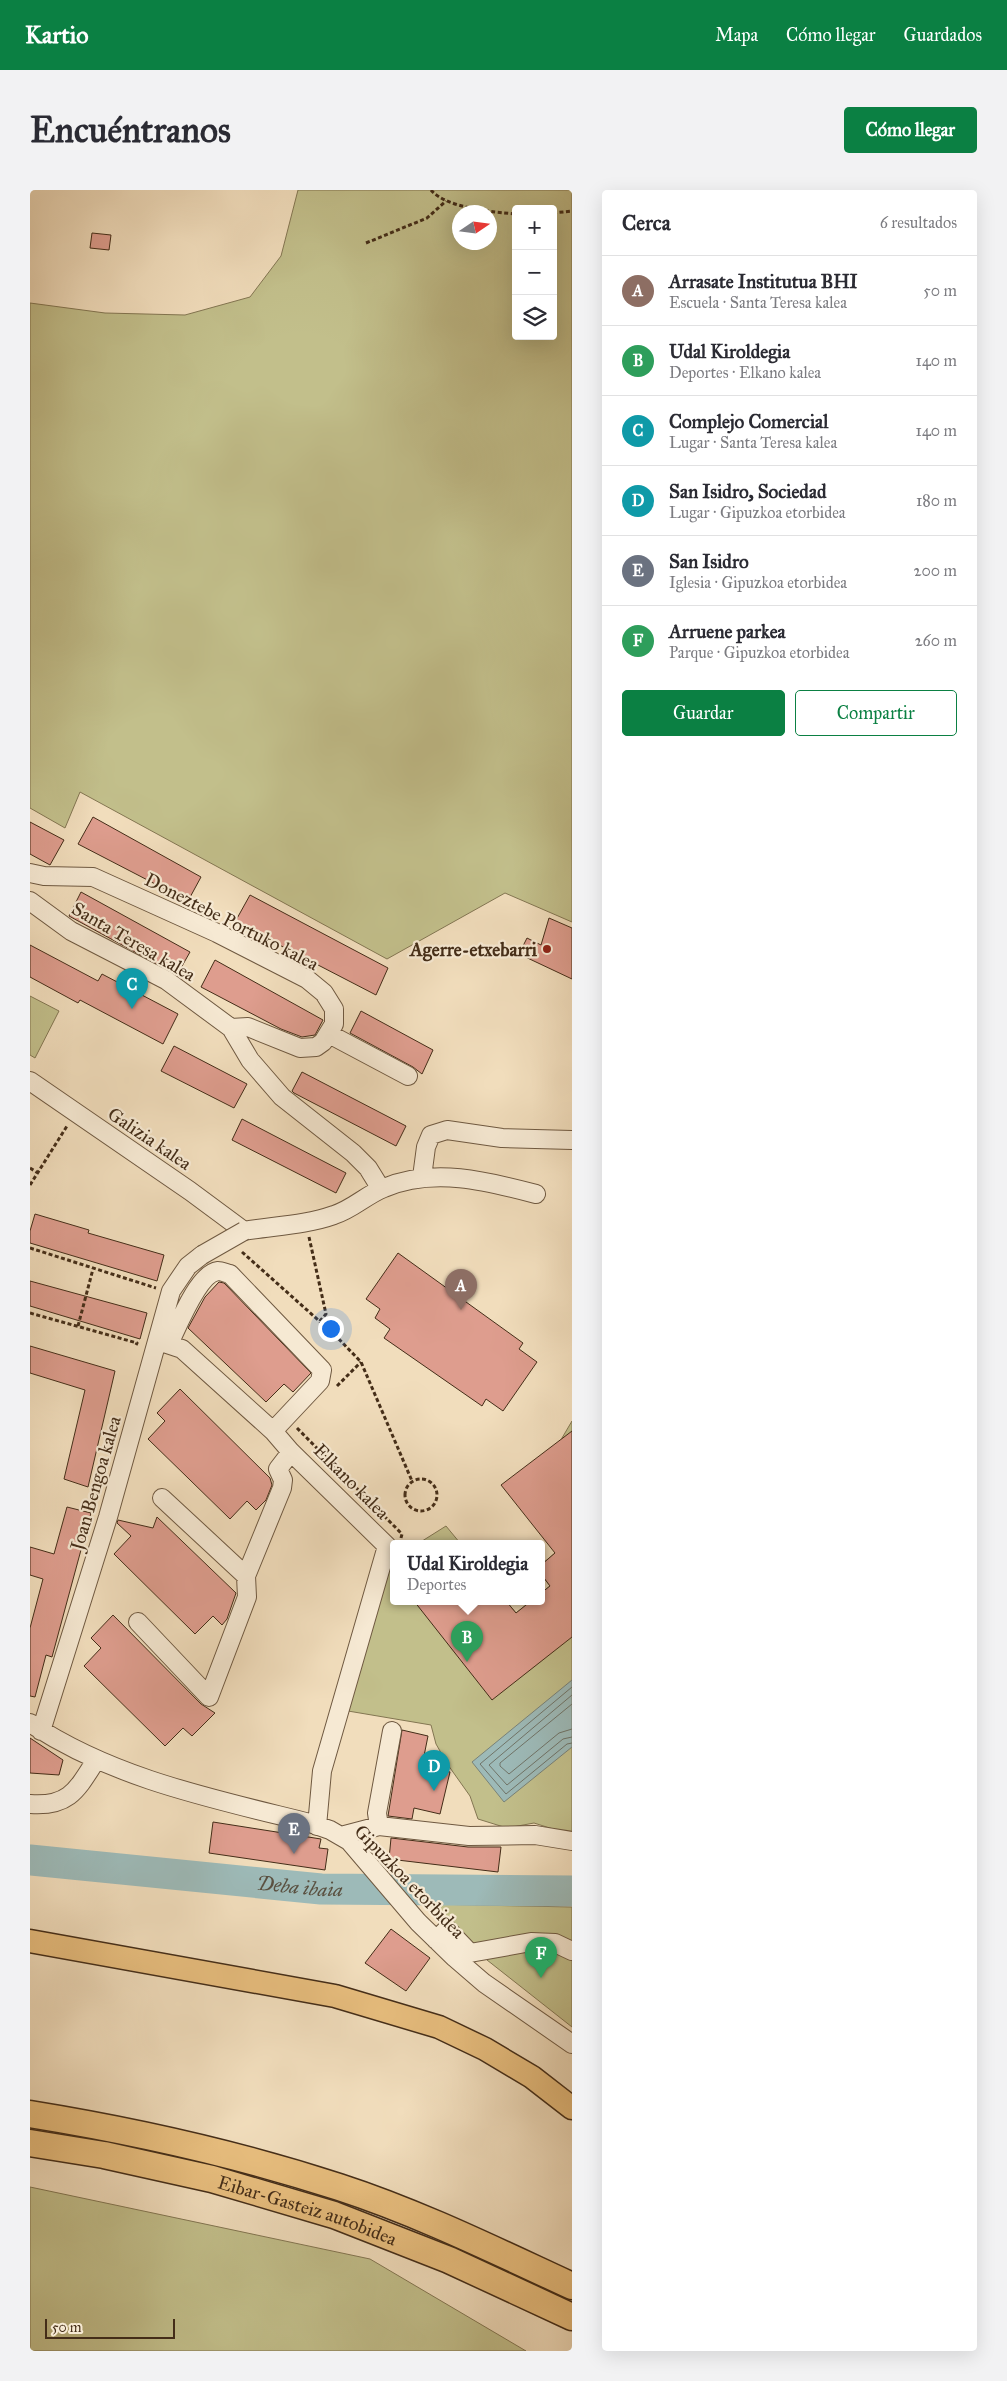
<!DOCTYPE html>
<html lang="es">
<head>
<meta charset="utf-8">
<style>
  body { margin:0; font-family:"IM FELL Great Primer",serif; background:#f2f2f3; color:#2b2b33 }
  .controls { position:absolute; right:15px; top:15px; display:grid; overflow:hidden; border-radius:5px; box-shadow:0 5px 20px #0002 }
  .controls button { width:45px; height:45px; display:grid; place-items:center; padding:0; border:0; border-bottom:1px solid #e1e1e2; background:#fff; color:#2b2b33; font:25px sans-serif }
  .compass { position:absolute; left:422px; top:15px; width:45px; height:45px; border-radius:50%; background:#fff; box-shadow:0 5px 20px #0002; rotate:77deg }
  .scale { position:absolute; left:15px; bottom:12px; width:130px; box-sizing:border-box; padding-left:5px; border:2px solid #442d18; border-top:0; font-size:14px; line-height:18px; white-space:nowrap; color:#442d18; -webkit-text-stroke:4px #f6e9d3; paint-order:stroke }
  .you { position:absolute; left:300px; top:1138px; width:18px; height:18px; margin:-12px; border:4px solid #fff; border-radius:50%; background:#1a73e8; box-shadow:0 0 0 8px #1a73e833 }
  .badge { display:grid; place-items:center; width:32px; height:32px; border-radius:50%; background:#0b8043; color:#fff; font-size:16px; font-weight:700 }
  .pin { position:absolute; translate:-50% -41px; filter:drop-shadow(0 1px 2px #0008) }
  .pin::after { content:''; position:absolute; top:26px; width:18px; height:15px; background:inherit; clip-path:polygon(0 0,100% 0,50% 100%) }
  .popup { position:absolute; left:360px; top:1350px; width:155px; height:65px; box-sizing:border-box; display:grid; place-content:center; border-radius:5px; background:#fff; filter:drop-shadow(0 1px 4px #0005); font-size:16px; white-space:nowrap; color:#7c7c81 }
  .popup b { font-size:19px; color:#2b2b33 }
  .popup::after { content:''; position:absolute; left:50%; top:100%; margin-left:-10px; border:10px solid transparent; border-top-color:#fff }
  .list { margin:0; padding:0; list-style:none }
  h2 { display:flex; justify-content:space-between; align-items:center; height:65px; margin:0; padding:0 20px; font-size:21px }
  h2 small { font-size:16px; font-weight:400; color:#7c7c81 }
  .list li { display:grid; grid-template-columns:32px 1fr auto; gap:15px; align-items:center; box-sizing:border-box; height:70px; padding:0 20px; border-top:1px solid #e1e1e2 }
  .list b { display:block; font-size:19px; white-space:nowrap }
  .list p { margin:0; font-size:16px; white-space:nowrap; color:#7c7c81 }
  .list em { font-size:16px; font-style:normal; color:#7c7c81 }
  .actions { display:flex; gap:10px; padding:15px 20px }
  .actions a { flex:1; padding:11px 0; border:1px solid #0b8043; border-radius:5px; text-align:center; font-size:18px; color:#0b8043 }
  .actions .main { background:#0b8043; color:#fff }
  .icon { flex:none; width:28px; height:28px; fill:none; stroke:currentColor; stroke-width:2; stroke-linecap:round; stroke-linejoin:round }
  .map { position:relative; flex:none; width:542px; height:2161px; overflow:hidden; border-radius:5px }
  header { display:flex; align-items:center; gap:30px; box-sizing:border-box; height:70px; padding:0 25px; background:#0b8043; color:#fff }
  header strong { font-size:24px }
  nav { display:flex; gap:28px; margin-inline-start:auto; font-size:18px }
  .intro { display:flex; align-items:center; justify-content:space-between; box-sizing:border-box; height:120px; padding:0 30px }
  h1 { margin:0; font-size:35px }
  .button { padding:12px 22px; border-radius:5px; background:#0b8043; color:#fff; font-size:18px; font-weight:700 }
  main { display:flex; gap:30px; padding:0 30px }
  aside { flex:1; background:#fff; border-radius:5px; box-shadow:0 5px 20px #0002 }
  .map>svg:first-child { display:block }
</style>
</head>
<body>
<header>
<strong>Kartio</strong>
<nav><a>Mapa</a><a>Cómo llegar</a><a>Guardados</a></nav>
</header>
<div class="intro"><h1>Encuéntranos</h1><a class="button">Cómo llegar</a></div>
<main>
<div class="map">
<svg width="542" height="2161" viewBox="0 0 542 2161">
  <rect width="100%" height="100%" fill="#f1ddbc"/>
  <filter id="stains"><feTurbulence type="fractalNoise" baseFrequency=".004" numOctaves="4"/><feColorMatrix values="0 0 0 0 .2 0 0 0 0 .09 0 0 0 0 .02 0 0 0 .5 -.17"/></filter>
  <radialGradient id="worn" r=".72"><stop offset=".6" stop-color="#630" stop-opacity="0"/><stop offset="1" stop-color="#630" stop-opacity=".3"/></radialGradient>
  <path fill="#c2bf8b" stroke="#837652" fill-rule="evenodd" d="M268,0H542V732L475,703L357,769L50,602L35,638L0,618V113L75,123L155,125L220,107L251,66ZM486,19H523V146H486ZM460,22V52H430V22Z
    M0,806L29,821L5,868L0,865Z
    M542,1231V1645L504,1633L477,1638L448,1629L440,1606L418,1575L406,1554L401,1535L318,1521L359,1373L363,1370V1411H476L486,1423L501,1411H511V1403L520,1396L511,1384V1375L525,1363L532,1248Z
    M416,1336L430,1353H389Z
    M399,1714L542,1717V1837L457,1770Z
    M0,1997L340,2069L496,2161H0Z"/>
  <path fill="#9dbab8" stroke="#798278" d="M542,1490V1557L474,1612L442,1572Z"/>
  <g fill="none" stroke-linecap="round" stroke-linejoin="round">
    <path stroke="#707468" stroke-width="1" d="M542,1497L450,1574L476,1604L537,1554L542,1553
      M542,1505L459,1575L477,1595L533,1549L542,1547
      M542,1514L470,1573V1576L479,1584L529,1543L542,1539"/>
    <path stroke="#9dbab8" stroke-width="31" id="s1" d="M0,1670L291,1699L542,1701"/>
  </g>
  <path fill="#de9d8e" stroke="#442d18" d="M62,43L81,45L79,60L60,58Z
    M63,627L171,687L158,711L48,654Z
    M0,632L34,650L20,675L0,664Z
    M51,702L160,762L147,785L39,726Z
    M220,705L358,778L346,805L205,732Z
    M519,728L542,738V789L489,764L497,748L511,755Z
    M0,755L68,791L72,784L148,824L133,854L50,810L48,813L0,787Z
    M185,770L293,830L285,845L272,847L251,839L171,797Z
    M331,821L403,860L392,884L383,877L320,843Z
    M144,856L217,894L204,918L131,881Z
    M272,882L376,936L366,956L264,903L262,901Z
    M212,929L316,983L306,1003L202,950Z
    M5,1024L59,1040L58,1043L134,1065L127,1091L0,1053V1041Z
    M368,1063L493,1153L489,1159L507,1172L473,1221L456,1209L452,1216L354,1148L360,1139L345,1128L350,1119L336,1109Z
    M0,1091L117,1123L110,1149L0,1116Z
    M189,1092L194,1093L281,1183L263,1202L254,1194L236,1212L158,1138L175,1107Z
    M0,1156L85,1181L58,1297L34,1289L55,1200L0,1183Z
    M150,1199L240,1288L242,1295L236,1310L226,1320L217,1311L200,1329L118,1249L135,1231L127,1223Z
    M542,1241V1447L462,1510L384,1411H476L486,1423L501,1411H511V1403L520,1396L511,1384V1375L525,1363L471,1295Z
    M37,1317L61,1323L22,1467L16,1465L5,1507L0,1506V1438L13,1389L0,1385V1357L24,1364Z
    M127,1327L206,1403L197,1429L192,1435L183,1426L165,1444L84,1364L101,1346L87,1333L88,1330L123,1338Z
    M83,1425L171,1514L185,1523L162,1546L153,1538L135,1556L54,1476L71,1458L61,1448Z
    M372,1540L398,1546L392,1576L420,1582L410,1624L384,1618L382,1629L358,1626Z
    M0,1548L33,1570L29,1585L0,1583Z
    M183,1632L291,1649L289,1658L298,1659L295,1680L179,1663Z
    M361,1648L438,1657H471L468,1682L359,1669Z
    M361,1739L400,1768L376,1801L335,1773Z"/>
  <g fill="none" stroke-linecap="round" stroke-linejoin="round">
    <g stroke="#6f5941" stroke-width="20">
      <path id="minor" d="M0,683L14,686L63,687L187,743L277,789L294,803L304,819V834L293,852L286,857L270,858L218,837L201,838
        M0,711L41,741L136,790L201,838L220,870L252,907L323,963L338,978L351,999
        M299,844L378,886
        M0,891L160,1001L214,1041C243,1036 276,1035 304,1025C323,1019 336,1005 354,998C403,977 457,991 506,1004
        M392,987L396,957L401,945L417,940L472,948L542,950
        M128,1151L152,1159L243,1241L261,1262L357,1356L292,1581L287,1636
        M139,1154C147,1138 168,1083 188,1081C191,1081 196,1083 200,1084L292,1180L290,1191L243,1241
        M132,1308L216,1386
        M108,1432L179,1507L217,1407L216,1386L252,1298L253,1290L248,1279L261,1262
        M0,1533C84,1589 184,1609 280,1633L300,1640L319,1651L388,1732L425,1768L454,1793L542,1854
        M11,1541L78,1327L141,1101L158,1076L172,1065
        M0,1614C39,1617 47,1600 66,1570
        M349,1636L347,1623L362,1541
        M311,1646L349,1636L439,1646L505,1645L542,1651
        M406,1750L417,1739L440,1763L501,1752L525,1753L542,1761"/>
    </g>
    <g stroke="#442d18" stroke-width="25">
      <path id="major" d="M0,1751L305,1806L409,1837L455,1859L502,1887L542,1918"/>
    </g>
    <g stroke="#442d18" stroke-width="29">
      <g id="highway">
        <path d="M0,1924C105,1941 208,1964 309,1997C389,2023 466,2061 542,2096"/>
        <path id="s2" d="M0,1953L74,1965L182,1989L304,2025L419,2070L542,2127"/>
      </g>
    </g>
    <path stroke="#442d18" stroke-width="3" stroke-dasharray="4 2.5" stroke-linecap="butt" d="M401,0C416,18 463,22 486,24
      M523,23L542,21
      M336,53L397,28L416,11
      M0,978L8,983
      M0,995L37,936
      M279,1047L296,1124L289,1132
      M0,1058L126,1098
      M212,1062L305,1145L331,1172L382,1291
      M0,1123L107,1153L106,1155
      M48,1136L63,1079
      M307,1196L331,1172
      M267,1238L372,1344L371,1348
      M375 1305a16 16 0 1 1 32 0a16 16 0 1 1-32 0Z"/>
    <use href="#minor" stroke="#f6e9d3" stroke-width="18"/>
    <use href="#major" stroke="#e8be7e" stroke-width="22"/>
    <use href="#highway" stroke="#e8be7e" stroke-width="26"/>
    <g stroke="#6f5941" stroke-width="20" stroke-linecap="butt">
      <path id="minor-bridge" d="M172,1065L214,1041"/>
    </g>
    <use href="#minor-bridge" stroke="#f6e9d3" stroke-width="18"/>
  </g>
  <circle fill="#8f2418" stroke="#f6e9d3" stroke-width="2" cx="517" cy="759" r="5"/>
  <g text-anchor="middle" stroke-width="4.5" stroke-linejoin="round" paint-order="stroke">
    <g font-size="19" fill="#442d18" stroke="#f6e9d3">
      <text transform="translate(202 731) rotate(27)" y="7">Doneztebe Portuko kalea</text>
      <text transform="translate(104 751) rotate(30)" y="7">Santa Teresa kalea</text>
      <text transform="translate(120 948) rotate(34)" y="7">Galizia kalea</text>
      <text transform="translate(322 1291) rotate(45)" y="7">Elkano kalea</text>
      <text transform="translate(65 1293) rotate(-74)" y="7">Joan Bengoa kalea</text>
      <text transform="translate(380 1691) rotate(46)" y="7">Gipuzkoa etorbidea</text>
      <text dy="7" stroke="none"><textPath href="#s2" startOffset="286">Eibar-Gasteiz autobidea</textPath></text>
    </g>
    <g font-size="19" font-weight="bold" fill="#442d18" stroke="#f6e9d3" text-anchor="end">
      <text x="507" y="766">Agerre-etxebarri</text>
    </g>
    <g font-size="20" font-style="italic" fill="#5a5040" stroke="#f6e9d3">
      <text dy="7" stroke="none"><textPath href="#s1" startOffset="271">Deba ibaia</textPath></text>
    </g>
  </g>
  <rect width="100%" height="100%" filter="url(#stains)"/>
  <rect width="100%" height="100%" fill="url(#worn)"/>
</svg>
<div class="controls">
<button>+</button>
<button>−</button>
<button><svg class="icon" aria-label="layers" viewBox="0 0 24 24"><path d="M12 4l9 5-9 5-9-5zM3 14l9 5 9-5"/></svg></button>
</div>
<svg class="compass" viewBox="-18 -18 36 36"><path d="M0-13l5 13h-10z" fill="#e53935"/><path d="M0 13l5-13h-10z" fill="#7c7c81"/></svg>
<div class="scale">50 m</div>
<div class="you"></div>
<div class="pin badge" style="left:431px;top:1120px;background:#8d6e63">A</div>
<div class="pin badge" style="left:437px;top:1472px;background:#2e9e5b">B</div>
<div class="popup"><b>Udal Kiroldegia</b>Deportes</div>
<div class="pin badge" style="left:102px;top:819px;background:#0f9aa8">C</div>
<div class="pin badge" style="left:404px;top:1601px;background:#0f9aa8">D</div>
<div class="pin badge" style="left:264px;top:1664px;background:#6b7280">E</div>
<div class="pin badge" style="left:511px;top:1788px;background:#2e9e5b">F</div>
</div>
<aside>
<h2>Cerca<small>6 resultados</small></h2>
<ul class="list">
<li><span class="badge" style="background:#8d6e63">A</span><div><b>Arrasate Institutua BHI</b><p>Escuela · Santa Teresa kalea</p></div><em>50 m</em></li>
<li><span class="badge" style="background:#2e9e5b">B</span><div><b>Udal Kiroldegia</b><p>Deportes · Elkano kalea</p></div><em>140 m</em></li>
<li><span class="badge" style="background:#0f9aa8">C</span><div><b>Complejo Comercial</b><p>Lugar · Santa Teresa kalea</p></div><em>140 m</em></li>
<li><span class="badge" style="background:#0f9aa8">D</span><div><b>San Isidro, Sociedad</b><p>Lugar · Gipuzkoa etorbidea</p></div><em>180 m</em></li>
<li><span class="badge" style="background:#6b7280">E</span><div><b>San Isidro</b><p>Iglesia · Gipuzkoa etorbidea</p></div><em>200 m</em></li>
<li><span class="badge" style="background:#2e9e5b">F</span><div><b>Arruene parkea</b><p>Parque · Gipuzkoa etorbidea</p></div><em>260 m</em></li>
</ul>
<div class="actions"><a class="main">Guardar</a><a>Compartir</a></div>
</aside>
</main>
</body>
</html>
